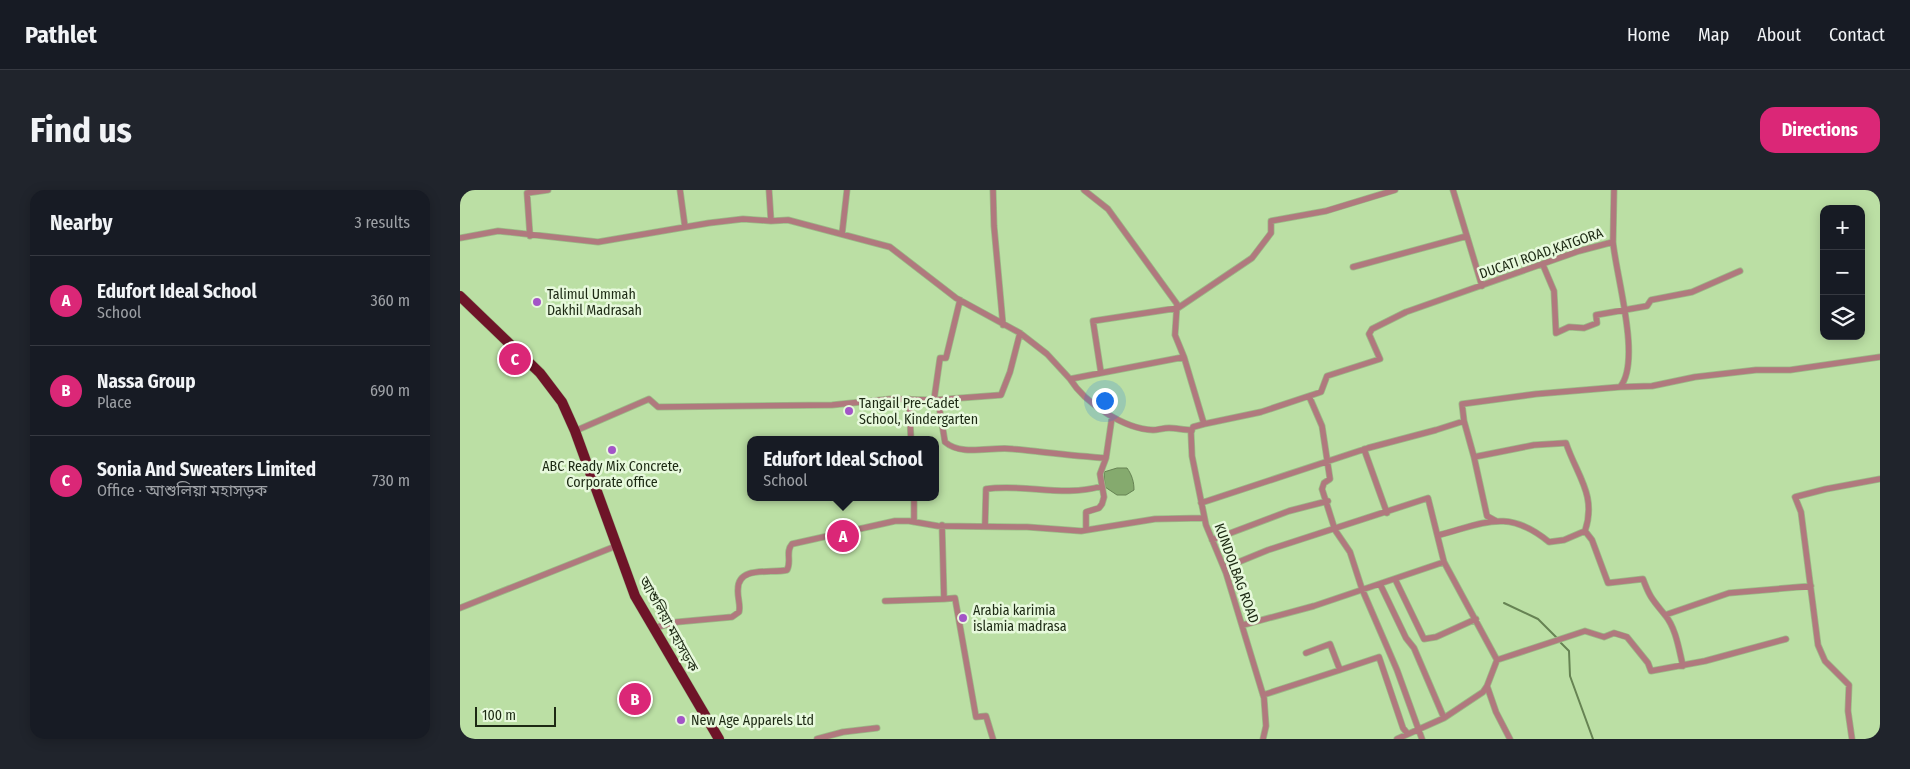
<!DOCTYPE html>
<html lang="en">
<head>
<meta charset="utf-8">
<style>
  body { margin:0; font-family:"Fira Sans Condensed","Noto Sans Bengali",sans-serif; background:#20242c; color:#f1f3f6 }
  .controls { position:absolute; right:15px; top:15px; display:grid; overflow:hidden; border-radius:10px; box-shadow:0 2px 12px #0003 }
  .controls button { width:45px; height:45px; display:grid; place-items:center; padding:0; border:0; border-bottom:1px solid #363941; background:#171b24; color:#f1f3f6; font:25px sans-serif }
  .scale { position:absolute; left:15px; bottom:12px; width:81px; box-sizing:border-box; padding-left:5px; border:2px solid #1c2913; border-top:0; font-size:14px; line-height:18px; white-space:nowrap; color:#1c2913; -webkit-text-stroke:4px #e7f9dc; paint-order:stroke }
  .you { position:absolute; left:644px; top:210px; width:18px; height:18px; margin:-12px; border:4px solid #fff; border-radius:50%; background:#1a73e8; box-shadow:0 0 0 8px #1a73e833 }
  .badge { display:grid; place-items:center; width:32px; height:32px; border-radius:50%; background:#db2777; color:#fff; font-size:16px; font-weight:700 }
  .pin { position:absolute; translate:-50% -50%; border:2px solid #fff; box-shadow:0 1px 5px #0006 }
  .popup { position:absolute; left:287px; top:246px; width:192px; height:65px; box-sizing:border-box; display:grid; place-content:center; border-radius:10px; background:#171b24; filter:drop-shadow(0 1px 4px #0005); font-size:16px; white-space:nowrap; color:#9ea1a6 }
  .popup b { font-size:19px; color:#f1f3f6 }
  .popup::after { content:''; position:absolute; left:50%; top:100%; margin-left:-10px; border:10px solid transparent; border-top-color:#171b24 }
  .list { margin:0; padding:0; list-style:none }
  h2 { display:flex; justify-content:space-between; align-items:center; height:65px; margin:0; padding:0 20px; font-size:21px }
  h2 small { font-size:16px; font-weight:400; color:#9ea1a6 }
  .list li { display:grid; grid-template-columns:32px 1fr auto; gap:15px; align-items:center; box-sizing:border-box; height:90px; padding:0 20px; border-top:1px solid #363941 }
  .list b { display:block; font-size:19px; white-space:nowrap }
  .list p { margin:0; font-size:16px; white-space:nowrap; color:#9ea1a6 }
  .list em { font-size:16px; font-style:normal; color:#9ea1a6 }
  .icon { flex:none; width:28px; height:28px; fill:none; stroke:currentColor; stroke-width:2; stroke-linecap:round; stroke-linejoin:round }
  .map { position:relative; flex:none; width:1420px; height:549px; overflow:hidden; border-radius:15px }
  header { display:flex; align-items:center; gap:30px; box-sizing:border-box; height:70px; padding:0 25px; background:#171b24; border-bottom:1px solid #363941 }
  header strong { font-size:24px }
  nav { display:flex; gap:28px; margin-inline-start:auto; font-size:18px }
  .intro { display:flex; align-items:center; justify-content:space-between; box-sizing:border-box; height:120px; padding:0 30px }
  h1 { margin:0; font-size:35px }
  .button { padding:12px 22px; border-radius:15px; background:#db2777; color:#fff; font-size:18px; font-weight:700 }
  main { display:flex; gap:30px; padding:0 30px }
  aside { flex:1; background:#171b24; border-radius:15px; box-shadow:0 2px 12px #0003 }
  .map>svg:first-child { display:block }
</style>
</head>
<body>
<header>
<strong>Pathlet</strong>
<nav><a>Home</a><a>Map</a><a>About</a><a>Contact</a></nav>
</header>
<div class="intro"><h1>Find us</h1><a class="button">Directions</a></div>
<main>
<aside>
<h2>Nearby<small>3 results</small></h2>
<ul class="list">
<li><span class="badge">A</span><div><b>Edufort Ideal School</b><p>School</p></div><em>360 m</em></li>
<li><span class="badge">B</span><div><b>Nassa Group</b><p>Place</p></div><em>690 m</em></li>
<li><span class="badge">C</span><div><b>Sonia And Sweaters Limited</b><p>Office · আশুলিয়া মহাসড়ক</p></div><em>730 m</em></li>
</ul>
</aside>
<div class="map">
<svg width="1420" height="549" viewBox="0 0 1420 549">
  <rect width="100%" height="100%" fill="#bbdfa4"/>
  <path fill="#85aa6e" stroke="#668353" d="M657,278H667C672,285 674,292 674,300L666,305H657L645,297L644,282Z"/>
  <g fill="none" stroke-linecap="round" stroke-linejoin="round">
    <path stroke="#668353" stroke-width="2" d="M1044,413L1078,429L1097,448
      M1100,452L1109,461L1110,486L1133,549"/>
    <g stroke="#9bbb87" stroke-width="7">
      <path id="street" d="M220,0L225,37
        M309,0L311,31
        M533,0L534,36L543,135
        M624,0L648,19L717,114L715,145L724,167
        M993,0L1022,96
        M382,44L387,0
        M70,46L67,3L88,0
        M0,48L38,41L138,52L249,33L283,29L311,31L328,30L430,57L496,108L560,143L587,164L610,189L724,167L744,234L801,222L861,202L867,186L920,169L909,144L912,139L946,122L1119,61L1153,52L1154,0
        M1083,75L1094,101L1096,143L1109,137L1124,138L1137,133L1136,125L1187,116L1191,110L1232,102L1280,81
        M893,77L1007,46
        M641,183L633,131L718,118L792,68L811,43V31L866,21L935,0
        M610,189C625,213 664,239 693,240C698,240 703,238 709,238C716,238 724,240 732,240
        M1160,197L1192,196L1235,187L1296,180H1330L1420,167
        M849,206L862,236L870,289L864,293L862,299L875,340L890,362L902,399L937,480L962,549
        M449,209L451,250
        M474,210L480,168H486L500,110
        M478,210L485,252C502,267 532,256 553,259C584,262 614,266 646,268L652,227
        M1004,231L1014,267L1027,326L1036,331
        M744,234L733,237L731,243L732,266L746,335L766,383L804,508L806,536L803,549
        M115,241L189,209L198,217L372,215L430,209L474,210L541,205L550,182L560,143
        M904,259L927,323
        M1014,267L1074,255L1106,253C1117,286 1137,305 1125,341
        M454,307V332
        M741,313L908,258L976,240L1004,231L1002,214L1076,204L1160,197C1182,171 1156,86 1153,52
        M525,336L526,299C564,293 604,308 642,296
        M626,340V322L639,318L642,314L644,307L640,284L646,268
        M979,345C1025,333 1048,318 1089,352L1104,350L1125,341L1132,350L1148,393L1183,389C1190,408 1193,410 1205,425C1216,438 1219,460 1223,476
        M752,350L829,321L868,311
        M764,378L808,360L968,308L984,372L1037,470
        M935,389L964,449L976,447L1016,429
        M920,394L946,448L954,458L984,528
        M484,409L495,408L516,527L526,526L533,549
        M425,411L484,409L482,335
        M0,418L156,356
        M1205,425L1269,403L1351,396
        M783,435L854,416L984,372
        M194,438L217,432L272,427L279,422C281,415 277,407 278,399C278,375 312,384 327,380C332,371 325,362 332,354L435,331H449L478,336L567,337L621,341L695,329L744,328
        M846,463L870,454L880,480L919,467L943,538L947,543
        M1027,496L1036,522L1050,549
        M803,505L880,480
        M357,549L383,542L417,538
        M937,549L984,528L1023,502L1027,496L1037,470L1125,441L1144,447L1154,443L1167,447L1188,473L1191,481L1245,471L1326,449
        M1392,549L1388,521L1389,495L1365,471L1358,455L1341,322L1335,307L1366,299L1420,289"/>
    </g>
    <g stroke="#9bbb87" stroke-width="11">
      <path id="highway" d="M0,106L80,183L102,212L115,241L175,406L259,549"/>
    </g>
    <use href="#street" stroke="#b0797e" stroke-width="5.5"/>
    <use href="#highway" stroke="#6e1428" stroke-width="10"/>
  </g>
  <g fill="#a355c7" stroke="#e7f9dc" stroke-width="2">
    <circle cx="77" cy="112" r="5"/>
    <circle cx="389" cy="221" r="5"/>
    <circle cx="152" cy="260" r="5"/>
    <circle cx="503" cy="428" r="5"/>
    <circle cx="221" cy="530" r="5"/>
  </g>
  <g text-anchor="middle" stroke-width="5" stroke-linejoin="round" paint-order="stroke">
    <g font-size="14" fill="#1c2913" stroke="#e7f9dc">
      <text transform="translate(1081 63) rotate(-19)" y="5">DUCATI ROAD,KATGORA</text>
      <text transform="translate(777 383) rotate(70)" y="5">KUNDOLBAG ROAD</text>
      <text transform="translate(209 434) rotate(61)" y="5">আশুলিয়া মহাসড়ক</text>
    </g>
    <g font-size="14" fill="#1c2913" stroke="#e7f9dc" text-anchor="start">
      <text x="87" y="109">Talimul Ummah<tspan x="87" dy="16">Dakhil Madrasah</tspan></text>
      <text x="399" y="218">Tangail Pre-Cadet<tspan x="399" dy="16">School, Kindergarten</tspan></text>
      <text x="152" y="281" text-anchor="middle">ABC Ready Mix Concrete,<tspan x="152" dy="16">Corporate office</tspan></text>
      <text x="513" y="425">Arabia karimia<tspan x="513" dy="16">islamia madrasa</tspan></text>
      <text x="231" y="535">New Age Apparels Ltd</text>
    </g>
  </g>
</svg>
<div class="controls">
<button>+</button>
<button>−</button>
<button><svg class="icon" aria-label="layers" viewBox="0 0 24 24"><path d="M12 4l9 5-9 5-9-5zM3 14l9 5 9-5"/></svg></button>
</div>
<div class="scale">100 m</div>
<div class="you"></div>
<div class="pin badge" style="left:383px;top:346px">A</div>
<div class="popup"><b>Edufort Ideal School</b>School</div>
<div class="pin badge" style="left:175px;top:509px">B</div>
<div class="pin badge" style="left:55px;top:169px">C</div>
</div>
</main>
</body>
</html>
